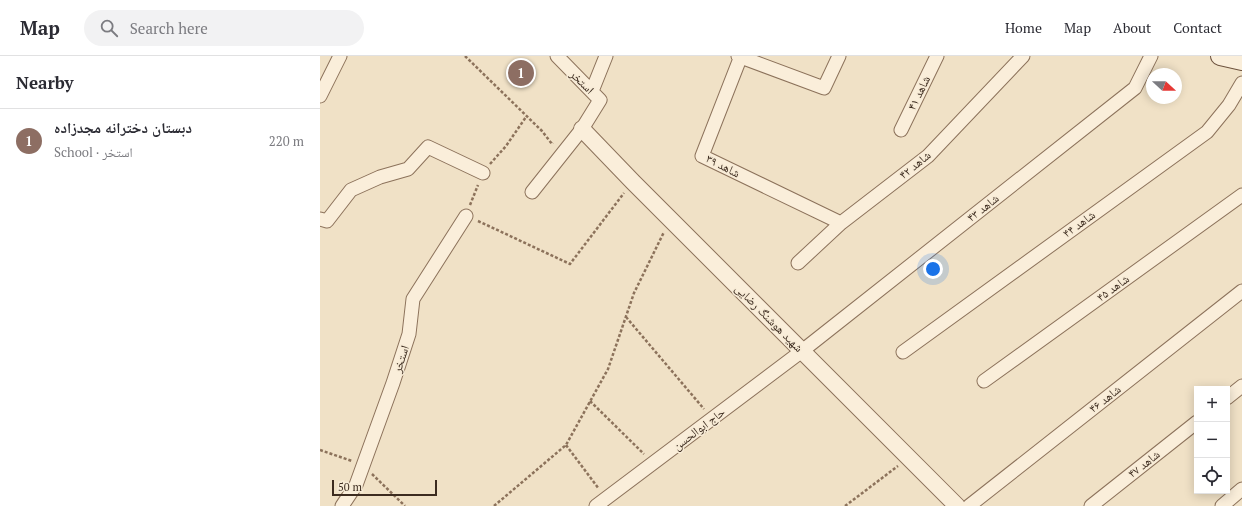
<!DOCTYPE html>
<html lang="en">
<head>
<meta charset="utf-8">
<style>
  body { margin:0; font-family:"PT Serif","Noto Naskh Arabic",serif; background:#f2f2f3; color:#2b2b33 }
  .controls { position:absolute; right:12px; bottom:12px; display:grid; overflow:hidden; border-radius:0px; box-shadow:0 2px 10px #0003 }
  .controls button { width:36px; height:36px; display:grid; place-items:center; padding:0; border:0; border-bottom:1px solid #e1e1e2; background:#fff; color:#2b2b33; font:20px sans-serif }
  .compass { position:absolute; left:826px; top:12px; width:36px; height:36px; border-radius:50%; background:#fff; box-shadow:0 2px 10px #0003; rotate:111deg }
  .scale { position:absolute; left:12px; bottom:10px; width:105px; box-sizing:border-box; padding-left:4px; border:2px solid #3c2b1f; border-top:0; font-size:11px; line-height:14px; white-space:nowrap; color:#3c2b1f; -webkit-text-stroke:3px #f7ebd6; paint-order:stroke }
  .you { position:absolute; left:613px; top:213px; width:14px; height:14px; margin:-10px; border:3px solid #fff; border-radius:50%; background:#1a73e8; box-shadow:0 0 0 6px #1a73e833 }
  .badge { display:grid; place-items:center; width:26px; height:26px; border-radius:50%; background:#ea580c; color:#fff; font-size:13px; font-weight:700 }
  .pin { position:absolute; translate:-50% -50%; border:2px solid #fff; box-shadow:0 1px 4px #0006 }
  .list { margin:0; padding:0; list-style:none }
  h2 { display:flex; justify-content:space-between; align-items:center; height:52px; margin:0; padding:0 16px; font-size:17px }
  h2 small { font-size:13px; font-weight:400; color:#7c7c81 }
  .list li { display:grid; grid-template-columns:26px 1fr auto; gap:12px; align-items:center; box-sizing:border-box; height:64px; padding:0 16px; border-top:1px solid #e1e1e2 }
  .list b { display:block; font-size:15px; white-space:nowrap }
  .list p { margin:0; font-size:13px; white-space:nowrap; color:#7c7c81 }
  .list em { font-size:13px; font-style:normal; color:#7c7c81 }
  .icon { flex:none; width:22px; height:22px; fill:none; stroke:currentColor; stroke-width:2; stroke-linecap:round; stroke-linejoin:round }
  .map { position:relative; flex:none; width:922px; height:450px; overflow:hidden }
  header { display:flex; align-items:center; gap:24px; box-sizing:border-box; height:56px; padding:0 20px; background:#fff; border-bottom:1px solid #e1e1e2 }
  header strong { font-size:19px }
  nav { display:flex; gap:22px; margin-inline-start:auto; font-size:14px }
  .search { width:280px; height:36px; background:#f2f2f3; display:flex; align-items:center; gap:10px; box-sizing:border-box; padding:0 14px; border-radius:22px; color:#7c7c81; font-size:15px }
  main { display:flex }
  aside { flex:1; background:#fff }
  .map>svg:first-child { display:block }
</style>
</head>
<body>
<header>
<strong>Map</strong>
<div class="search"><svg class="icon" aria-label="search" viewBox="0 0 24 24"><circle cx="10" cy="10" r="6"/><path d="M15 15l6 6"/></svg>Search here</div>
<nav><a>Home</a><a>Map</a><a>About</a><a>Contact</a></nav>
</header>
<main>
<aside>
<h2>Nearby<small></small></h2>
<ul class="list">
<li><span class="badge" style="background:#8d6e63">1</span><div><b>دبستان دخترانه مجدزاده</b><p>School · استخر</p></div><em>220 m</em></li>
</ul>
</aside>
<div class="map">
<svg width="922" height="450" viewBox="0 0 922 450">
  <rect width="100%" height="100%" fill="#f0e1c6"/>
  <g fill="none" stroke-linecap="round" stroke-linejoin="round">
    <g stroke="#8c725b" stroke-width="15">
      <path id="minor" d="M418,0L504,32L519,0
        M421,0L382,100L521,167
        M272,35L286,0
        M0,40L20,0
        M581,74L617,0
        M212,136L262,73L280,44L237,0
        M0,163L7,165L31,134L60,121L88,113L108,91L163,117
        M478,207L521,167L608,100L703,0
        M583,296L887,76L909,49L922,27
        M664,325L922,139
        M907,342L922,330
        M22,450L36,429L73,327L89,278L93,243L146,160
        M276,450L482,295L815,32L831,0
        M649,450L922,235
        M771,450L877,366
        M902,450L922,433"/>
    </g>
    <g stroke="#8c725b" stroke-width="18">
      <path id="tertiary" d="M262,73L313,126L637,450"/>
    </g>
    <g stroke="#6e533e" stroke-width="20">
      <path id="secondary" d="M900,0L922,5"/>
    </g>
    <path stroke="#8c725b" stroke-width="2.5" stroke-dasharray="3 2" stroke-linecap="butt" d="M145,0L222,75L232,88L233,87
      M170,108L186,90L206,61
      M150,149L158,129
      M158,165L250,208L304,137
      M306,261L384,353
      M270,345L324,398
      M246,389L279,433
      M0,394L32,405
      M52,418L85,450
      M174,450L246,389L288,313L314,237L344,176
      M525,450L578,410"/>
    <use href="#minor" stroke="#faeeda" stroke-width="13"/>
    <use href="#tertiary" stroke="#faeeda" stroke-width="16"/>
    <use href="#secondary" stroke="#faeeda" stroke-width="18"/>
  </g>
  <g text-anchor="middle" stroke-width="3" stroke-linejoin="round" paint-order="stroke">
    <g font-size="12" fill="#3c2b1f" stroke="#f7ebd6">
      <text transform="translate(262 26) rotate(45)" y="4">استخر</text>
      <text transform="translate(599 37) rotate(-64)" y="4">شاهد ۴۱</text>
      <text transform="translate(595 109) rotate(-39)" y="4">شاهد ۴۲</text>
      <text transform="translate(403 110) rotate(27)" y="4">شاهد ۳۹</text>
      <text transform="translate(663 152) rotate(-38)" y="4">شاهد ۴۳</text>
      <text transform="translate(759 168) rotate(-36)" y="4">شاهد ۴۴</text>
      <text transform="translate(793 232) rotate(-36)" y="4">شاهد ۴۵</text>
      <text transform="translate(449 262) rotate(45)" y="4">شهید هوشنگ رضایی</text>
      <text transform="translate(81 303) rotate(-72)" y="4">استخر</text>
      <text transform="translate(785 343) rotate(-38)" y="4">شاهد ۴۶</text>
      <text transform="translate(379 373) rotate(-37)" y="4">حاج ابوالحسن</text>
      <text transform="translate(824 408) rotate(-38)" y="4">شاهد ۴۷</text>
    </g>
  </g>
</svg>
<div class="controls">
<button>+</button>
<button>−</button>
<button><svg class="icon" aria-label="locate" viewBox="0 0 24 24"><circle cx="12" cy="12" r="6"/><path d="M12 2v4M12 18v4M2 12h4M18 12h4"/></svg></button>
</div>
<svg class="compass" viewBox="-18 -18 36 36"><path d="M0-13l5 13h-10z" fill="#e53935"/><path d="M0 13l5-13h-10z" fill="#7c7c81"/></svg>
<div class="scale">50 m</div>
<div class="you"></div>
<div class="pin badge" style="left:201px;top:17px;background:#8d6e63">1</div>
</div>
</main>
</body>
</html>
